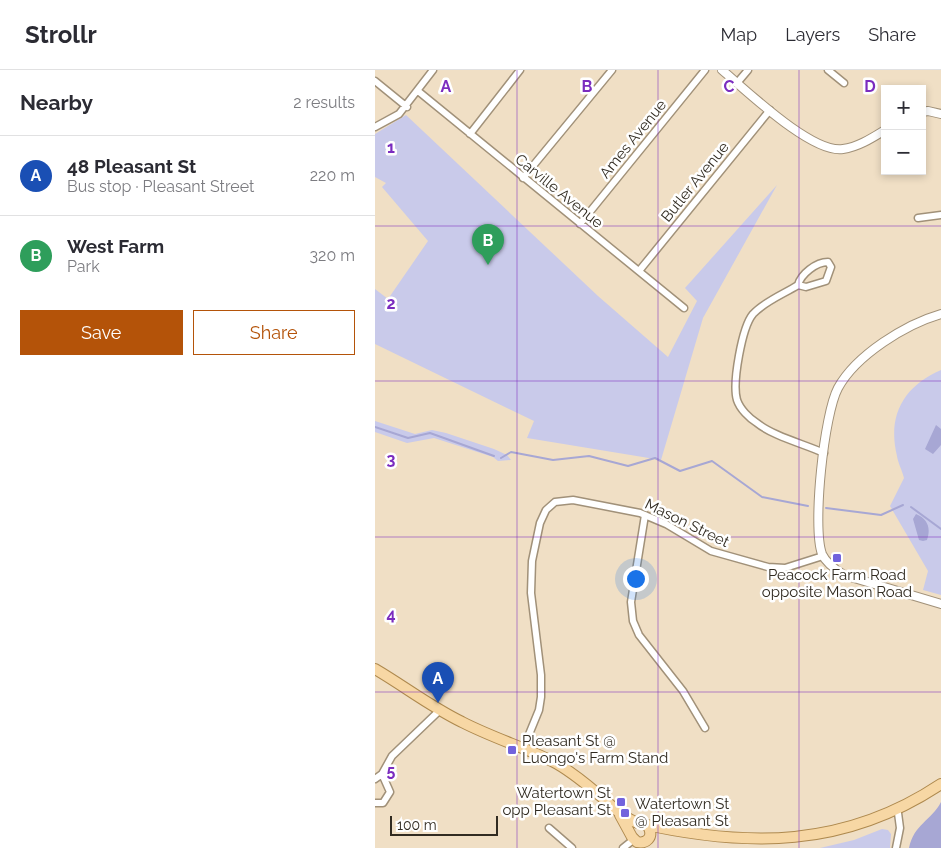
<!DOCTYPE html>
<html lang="en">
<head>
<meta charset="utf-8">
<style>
  body { margin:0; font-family:Raleway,sans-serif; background:#f2f2f3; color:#2b2b33 }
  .controls { position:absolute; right:15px; top:15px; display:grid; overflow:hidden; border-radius:0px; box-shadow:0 2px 8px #0003 }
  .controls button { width:45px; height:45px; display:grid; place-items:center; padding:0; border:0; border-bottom:1px solid #e1e1e2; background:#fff; color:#2b2b33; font:25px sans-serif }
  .scale { position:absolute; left:15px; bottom:12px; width:108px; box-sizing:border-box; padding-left:5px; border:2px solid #312b21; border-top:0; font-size:14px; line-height:18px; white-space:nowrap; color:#312b21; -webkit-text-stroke:4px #fff; paint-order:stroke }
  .you { position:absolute; left:260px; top:508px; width:18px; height:18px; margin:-12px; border:4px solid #fff; border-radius:50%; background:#1a73e8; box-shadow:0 0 0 8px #1a73e833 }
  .badge { display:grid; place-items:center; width:32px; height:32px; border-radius:50%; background:#b45309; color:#fff; font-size:16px; font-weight:700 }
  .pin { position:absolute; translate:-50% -41px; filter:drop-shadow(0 1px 2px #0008) }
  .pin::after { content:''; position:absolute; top:26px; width:18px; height:15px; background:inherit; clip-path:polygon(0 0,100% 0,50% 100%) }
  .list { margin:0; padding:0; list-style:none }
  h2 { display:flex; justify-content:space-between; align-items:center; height:65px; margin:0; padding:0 20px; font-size:21px }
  h2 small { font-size:16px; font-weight:400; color:#7c7c81 }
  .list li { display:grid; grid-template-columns:32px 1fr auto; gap:15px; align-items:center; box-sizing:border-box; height:80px; padding:0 20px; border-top:1px solid #e1e1e2 }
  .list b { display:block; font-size:19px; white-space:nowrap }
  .list p { margin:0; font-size:16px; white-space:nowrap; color:#7c7c81 }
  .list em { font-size:16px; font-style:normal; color:#7c7c81 }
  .actions { display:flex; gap:10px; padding:15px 20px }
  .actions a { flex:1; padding:11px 0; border:1px solid #b45309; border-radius:0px; text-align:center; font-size:18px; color:#b45309 }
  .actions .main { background:#b45309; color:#fff }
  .map { position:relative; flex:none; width:566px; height:778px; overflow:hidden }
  header { display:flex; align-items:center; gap:30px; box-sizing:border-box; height:70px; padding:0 25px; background:#fff; border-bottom:1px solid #e1e1e2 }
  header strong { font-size:24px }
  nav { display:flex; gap:28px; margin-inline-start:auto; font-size:18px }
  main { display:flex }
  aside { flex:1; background:#fff }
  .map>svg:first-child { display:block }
</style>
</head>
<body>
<header>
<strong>Strollr</strong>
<nav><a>Map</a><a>Layers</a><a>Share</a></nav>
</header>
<main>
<aside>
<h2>Nearby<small>2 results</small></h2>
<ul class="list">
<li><span class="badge" style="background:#1a4fb4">A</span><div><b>48 Pleasant St</b><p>Bus stop · Pleasant Street</p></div><em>220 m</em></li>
<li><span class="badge" style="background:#2e9e5b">B</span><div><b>West Farm</b><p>Park</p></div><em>320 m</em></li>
</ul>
<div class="actions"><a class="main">Save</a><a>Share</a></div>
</aside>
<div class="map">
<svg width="566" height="778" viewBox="0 0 566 778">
  <rect width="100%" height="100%" fill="#f0dfc5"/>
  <path fill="#c9caea" d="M31,45L223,226L293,287L322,231L310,218L402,115L328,248L286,390L152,368L159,351L0,274V219L13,229L53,171L7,117L11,113L0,107V64Z
    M566,300V525L548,520L553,501L515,436L529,408C527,400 523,393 522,386C512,345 529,316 566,300Z
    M0,351L40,364L57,360L71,363L119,379L132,385L136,390L123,391L118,387L59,368L32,373L0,362Z
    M507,759L513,760L516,764L515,778H445L479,770Z"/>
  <path fill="#a7a7d4" d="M561,355L566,359V375L558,384L550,379Z
    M541,444C553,449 556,458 552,470L548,471L544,470L538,449Z
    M566,732V778H534C539,754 556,751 566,732Z"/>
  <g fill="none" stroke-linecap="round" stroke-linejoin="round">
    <path stroke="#a7a7d4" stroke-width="2" d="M0,357L33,368L55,363L119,386
      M126,388L136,382L178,390L214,386L253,396L280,388L305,401L337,391L387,427L433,436
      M536,437L566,459
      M451,438L506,445L528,435"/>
    <g stroke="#a19179" stroke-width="9">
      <path id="minor" d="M453,0L469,13
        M0,11L32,37
        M362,13L373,0
        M43,21L309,238
        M0,57L24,44L58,0
        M95,64L145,0
        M148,108L237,0
        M543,148L566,145
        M205,154L330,0
        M264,201L395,40
        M423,215C426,204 441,192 453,192L456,197L451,211L431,217L423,215C409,224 390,231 378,244C367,257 357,313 362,330C365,339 374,348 382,353C398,366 429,374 449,383
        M270,445L256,532L258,551L264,565L308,621L330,658
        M148,679L164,640L166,627V605L156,523L157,491L165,453L171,440L180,432L198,430L265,443L291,454L336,481L393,497L410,498L448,486
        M0,709L7,704L17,686L65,640
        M0,733H8L15,722L7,704
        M174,758L197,778
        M248,778L258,770
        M521,778L525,758L523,743"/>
    </g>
    <g stroke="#a19179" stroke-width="10">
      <path id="tertiary" d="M347,0C371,20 437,84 468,79C483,77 497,68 510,60
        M547,42L553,41L566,44
        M566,244C531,254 481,285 463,318C449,344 437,457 447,484C451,493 461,500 469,505L566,534"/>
    </g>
    <g stroke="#ae894e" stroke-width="12">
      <path id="primary" d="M0,599C29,616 56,637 87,652C116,667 148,677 177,691C193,699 210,713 223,724C235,734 248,748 263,753C373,778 470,778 566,714
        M245,745L257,767L262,772C272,774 278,767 274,758"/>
    </g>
    <use href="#minor" stroke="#fff" stroke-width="6"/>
    <use href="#tertiary" stroke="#fff" stroke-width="8"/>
    <use href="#primary" stroke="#f7d7a4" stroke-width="10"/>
  </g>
  <path fill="none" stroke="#7b2cbf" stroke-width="1" stroke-opacity="0.55" d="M142,0V778M283,0V778M424,0V778M0,156H566M0,311H566M0,467H566M0,622H566"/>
  <g fill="#7263dd" stroke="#fff" stroke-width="2">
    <rect x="457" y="483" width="10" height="10" rx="2.5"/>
    <rect x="132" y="675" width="10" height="10" rx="2.5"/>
    <rect x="241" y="727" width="10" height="10" rx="2.5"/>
    <rect x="245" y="738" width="10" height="10" rx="2.5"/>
  </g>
  <g text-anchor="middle" stroke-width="5" stroke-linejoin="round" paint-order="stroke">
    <g font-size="15" fill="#312b21" stroke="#fff">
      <text transform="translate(258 69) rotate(-51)" y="5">Ames Avenue</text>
      <text transform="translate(320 112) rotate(-51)" y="5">Butler Avenue</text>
      <text transform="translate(184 121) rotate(39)" y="5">Carville Avenue</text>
      <text transform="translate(312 453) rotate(26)" y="5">Mason Street</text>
    </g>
    <g font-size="15" fill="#312b21" stroke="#fff" text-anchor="start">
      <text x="462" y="510" text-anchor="middle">Peacock Farm Road<tspan x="462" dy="17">opposite Mason Road</tspan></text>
      <text x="147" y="676">Pleasant St @<tspan x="147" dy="17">Luongo's Farm Stand</tspan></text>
      <text x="236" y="728" text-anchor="end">Watertown St<tspan x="236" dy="17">opp Pleasant St</tspan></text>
      <text x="260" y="739">Watertown St<tspan x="260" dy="17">@ Pleasant St</tspan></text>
    </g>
  </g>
  <g font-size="16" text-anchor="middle" font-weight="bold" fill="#7b2cbf" stroke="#fff" stroke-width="5" stroke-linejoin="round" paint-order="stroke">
    <text x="71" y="22">A</text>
    <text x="212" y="22">B</text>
    <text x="354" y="22">C</text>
    <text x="495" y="22">D</text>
    <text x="16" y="83">1</text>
    <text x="16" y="239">2</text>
    <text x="16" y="395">3</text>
    <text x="16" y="550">4</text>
    <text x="16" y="706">5</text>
  </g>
</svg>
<div class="controls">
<button>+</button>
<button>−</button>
</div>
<div class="scale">100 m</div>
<div class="you"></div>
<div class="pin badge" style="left:63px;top:633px;background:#1a4fb4">A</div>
<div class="pin badge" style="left:113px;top:195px;background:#2e9e5b">B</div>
</div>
</main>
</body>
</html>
